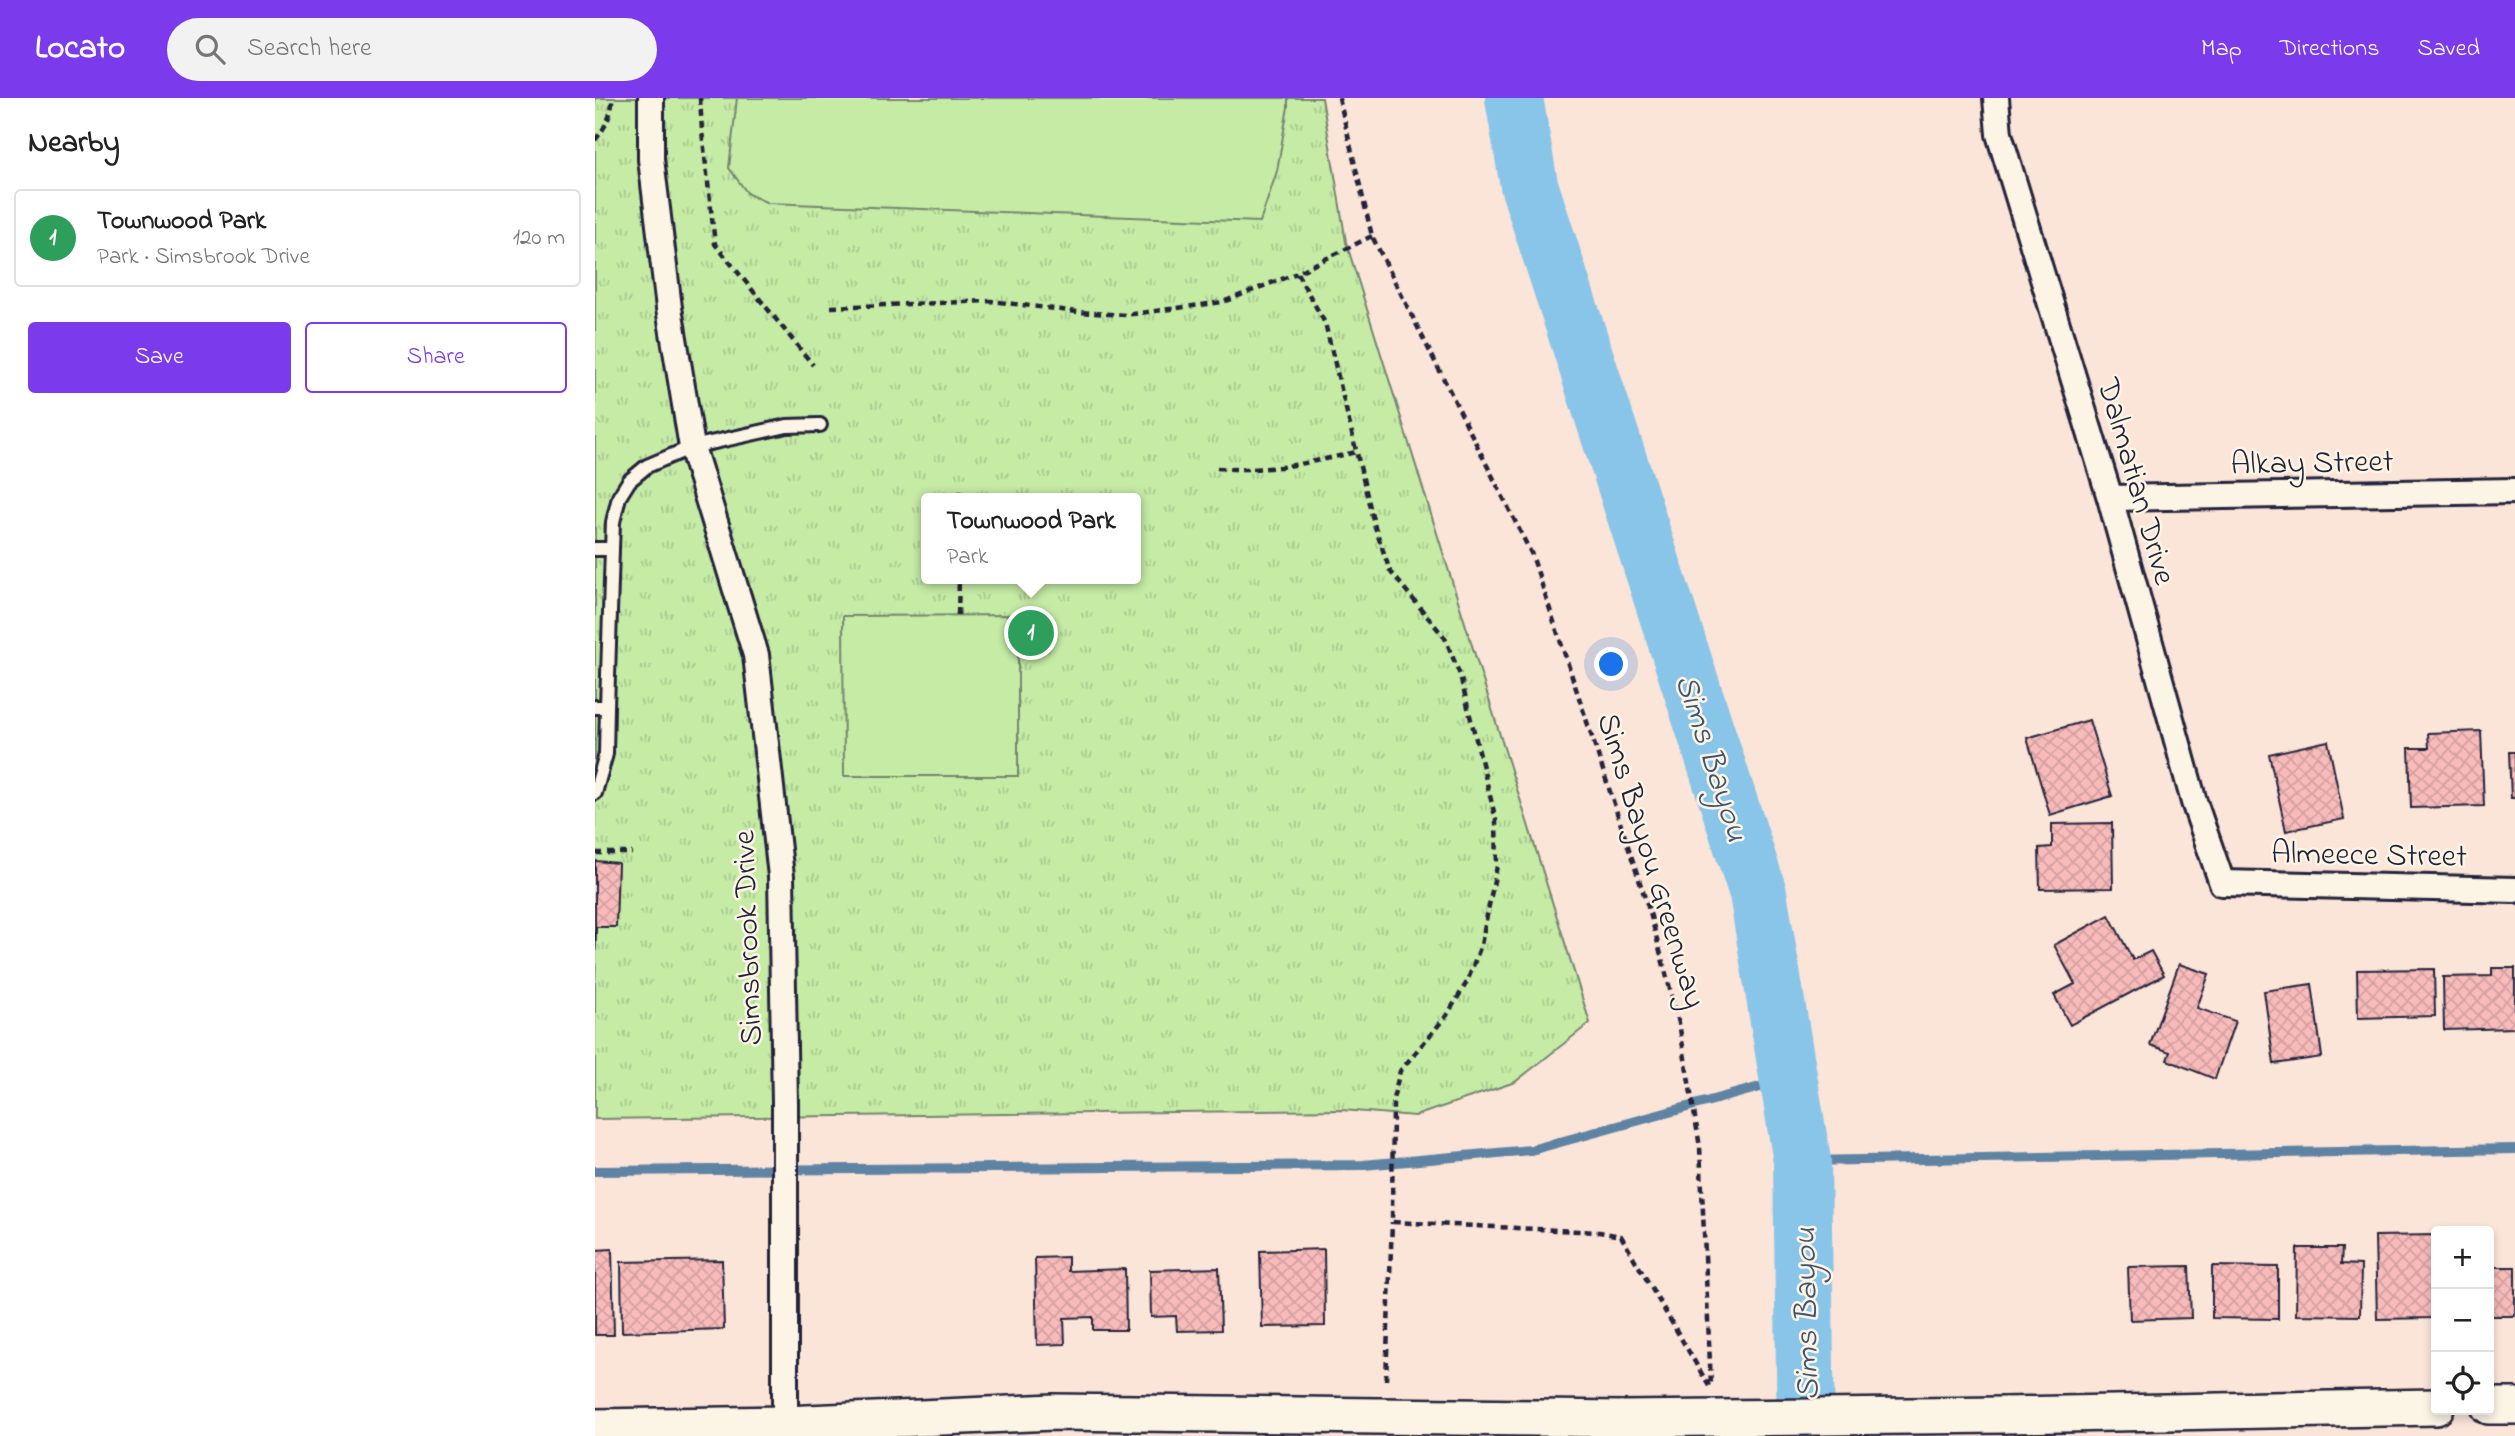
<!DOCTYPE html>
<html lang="en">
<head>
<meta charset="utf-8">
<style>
  body { margin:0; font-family:"Indie Flower",sans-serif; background:#f2f2f2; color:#222 }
  .controls { position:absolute; right:21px; bottom:21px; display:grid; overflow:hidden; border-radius:7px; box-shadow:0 4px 10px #0003 }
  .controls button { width:63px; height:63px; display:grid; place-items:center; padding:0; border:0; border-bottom:2px solid #e0e0e0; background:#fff; color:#222; font:35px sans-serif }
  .you { position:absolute; left:1017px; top:567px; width:24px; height:24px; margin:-18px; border:5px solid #fff; border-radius:50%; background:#1a73e8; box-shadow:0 0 0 10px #1a73e833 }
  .badge { display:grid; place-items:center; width:46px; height:46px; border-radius:50%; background:#7c3aed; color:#fff; font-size:23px; font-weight:700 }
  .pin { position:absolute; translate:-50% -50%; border:4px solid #fff; box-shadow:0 2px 7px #0006 }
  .popup { position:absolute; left:326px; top:395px; width:220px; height:91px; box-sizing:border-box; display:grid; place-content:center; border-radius:7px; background:#fff; filter:drop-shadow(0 2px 5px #0005); font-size:23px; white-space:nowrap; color:#767676 }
  .popup b { font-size:26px; color:#222 }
  .popup::after { content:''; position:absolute; left:50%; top:100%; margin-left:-14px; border:14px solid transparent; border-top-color:#fff }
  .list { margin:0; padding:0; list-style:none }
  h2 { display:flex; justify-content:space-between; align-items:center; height:91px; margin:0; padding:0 28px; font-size:30px }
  h2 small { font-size:23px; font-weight:400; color:#767676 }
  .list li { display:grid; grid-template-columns:46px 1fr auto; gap:21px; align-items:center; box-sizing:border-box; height:98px; margin:0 14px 14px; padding:0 14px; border:2px solid #e0e0e0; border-radius:7px }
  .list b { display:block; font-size:26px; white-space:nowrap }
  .list p { margin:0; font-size:23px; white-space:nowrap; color:#767676 }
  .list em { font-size:23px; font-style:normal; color:#767676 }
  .actions { display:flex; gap:14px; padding:21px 28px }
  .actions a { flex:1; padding:16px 0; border:2px solid #7c3aed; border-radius:7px; text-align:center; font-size:24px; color:#7c3aed }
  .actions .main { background:#7c3aed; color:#fff }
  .icon { flex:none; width:38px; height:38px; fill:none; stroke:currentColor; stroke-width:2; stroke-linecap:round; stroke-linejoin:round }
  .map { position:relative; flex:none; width:1920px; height:1338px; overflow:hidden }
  header { display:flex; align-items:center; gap:42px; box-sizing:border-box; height:98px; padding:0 35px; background:#7c3aed; color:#fff }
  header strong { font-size:33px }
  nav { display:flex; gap:38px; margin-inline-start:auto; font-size:24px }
  .search { width:490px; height:63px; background:#f2f2f2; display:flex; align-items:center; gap:18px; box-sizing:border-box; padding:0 24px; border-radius:38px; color:#767676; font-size:26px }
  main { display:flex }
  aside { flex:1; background:#fff }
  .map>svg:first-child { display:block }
</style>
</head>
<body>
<header>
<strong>Locato</strong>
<div class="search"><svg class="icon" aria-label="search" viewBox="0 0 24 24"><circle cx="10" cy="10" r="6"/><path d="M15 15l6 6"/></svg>Search here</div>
<nav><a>Map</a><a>Directions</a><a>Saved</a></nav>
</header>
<main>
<aside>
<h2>Nearby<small></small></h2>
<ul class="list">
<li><span class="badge" style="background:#2e9e5b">1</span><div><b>Townwood Park</b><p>Park · Simsbrook Drive</p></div><em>120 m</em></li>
</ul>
<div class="actions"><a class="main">Save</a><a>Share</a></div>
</aside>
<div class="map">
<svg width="1920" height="1338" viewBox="0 0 1920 1338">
  <defs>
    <pattern id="grass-tufts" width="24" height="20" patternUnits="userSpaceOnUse" patternTransform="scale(1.75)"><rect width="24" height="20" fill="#c5eba5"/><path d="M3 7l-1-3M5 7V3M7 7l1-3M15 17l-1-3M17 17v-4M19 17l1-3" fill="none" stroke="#a9c98f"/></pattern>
    <pattern id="building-cross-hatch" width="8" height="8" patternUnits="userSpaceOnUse" patternTransform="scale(1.75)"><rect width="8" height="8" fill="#f8bbba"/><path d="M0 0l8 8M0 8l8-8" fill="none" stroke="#d4a0a1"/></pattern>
  </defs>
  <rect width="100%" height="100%" fill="#fbe4d8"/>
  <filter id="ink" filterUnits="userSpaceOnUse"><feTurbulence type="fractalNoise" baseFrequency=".0143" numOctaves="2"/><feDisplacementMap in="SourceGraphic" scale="14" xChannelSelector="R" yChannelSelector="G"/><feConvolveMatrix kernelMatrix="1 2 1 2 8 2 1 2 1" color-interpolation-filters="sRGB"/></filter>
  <g filter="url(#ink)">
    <path fill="url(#grass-tufts)" stroke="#748670" stroke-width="2" fill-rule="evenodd" d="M0,0H727L751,144L995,925L920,984L820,1018L747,1012L0,1021ZM331,400H541V481H331Z"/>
    <path fill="#c5eba5" stroke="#748670" stroke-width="2" d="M142,0H693V9L682,73L665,124L173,105L153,96L134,70Z
      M423,517V678H249L248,518Z"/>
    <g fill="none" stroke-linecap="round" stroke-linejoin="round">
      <path stroke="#5f84a3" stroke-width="10" d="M1207,1063L1920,1051
        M0,1073L768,1067L936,1052L1194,981"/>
      <path stroke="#88c5e8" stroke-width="58" d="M919,0L934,87L1163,795L1207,1063L1211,1338"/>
    </g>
    <path fill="url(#building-cross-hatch)" stroke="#22223b" stroke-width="2" d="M1494,622L1517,698L1455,717L1432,640Z
      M1886,633L1889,708L1816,710L1814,650H1834L1833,635Z
      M1733,643L1749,721L1691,733L1674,656Z
      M1914,654H1920V700H1916Z
      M1517,725L1518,790L1445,791L1444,750L1457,749V726Z
      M0,763L23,765L21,829H1L0,882Z
      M1514,817L1538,862L1556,853L1569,877L1475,927L1459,897L1480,886L1459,847Z
      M1584,866L1614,876L1602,910L1640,923L1620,981L1572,962L1575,954L1555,947Z
      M1897,870H1920V930L1849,932L1848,879L1897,878Z
      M1839,871L1840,918L1763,920L1762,872Z
      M1717,886L1727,959L1679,966L1669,893Z
      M1841,1137V1220L1782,1221L1780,1138Z
      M1702,1150H1747L1746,1166L1766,1167L1765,1218L1701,1217Z
      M17,1151L19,1237H0V1152Z
      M729,1151L730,1228L667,1229L665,1153Z
      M473,1159V1173L530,1171L531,1232H498V1219L469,1220L470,1246L442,1247L440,1160Z
      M127,1162L129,1231L27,1234L26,1164Z
      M1594,1168L1596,1220L1535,1222L1533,1169Z
      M1617,1168L1683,1169V1221L1617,1220Z
      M1894,1169H1920V1218H1894Z
      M624,1170L626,1232L582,1233L581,1218L556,1219L555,1172Z"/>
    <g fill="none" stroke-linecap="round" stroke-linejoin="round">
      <g stroke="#22223b" stroke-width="18">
        <path id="lane" d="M0,451H17L12,609H0
          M17,451L18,424L24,399L34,383L52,368L97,349L192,328L225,327
          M0,695L11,656L12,609"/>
      </g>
      <g stroke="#22223b" stroke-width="30">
        <path id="street" d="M56,0V61L74,210L97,349L161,557L186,778L190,1006V1338
          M1401,0L1404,36L1515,400L1599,704L1627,785L1920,792
          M1515,400L1920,393"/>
      </g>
      <g stroke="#22223b" stroke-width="40">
        <path id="secondary" d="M1894,1308H1920
          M1409,1317L1841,1309
          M0,1329L190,1326L459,1314L1028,1321"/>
      </g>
      <path stroke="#22223b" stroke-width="4.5" stroke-dasharray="7 5" stroke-linecap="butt" d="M105,0L107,33L120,146L218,267
        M744,0L777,138L937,457L1055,815L1084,925L1105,1049L1116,1287
        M0,42C10,31 18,14 17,0
        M777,138L702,175L730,225L779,426L795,473L850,540L865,577L901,722L902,768L886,847L872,884L852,917L805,973L798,1001L797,1124L1004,1134L1026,1138L1114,1288
        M236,209L396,203L483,214L530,217L628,204L702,175
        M622,370C675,374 709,366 761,354
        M365,400L366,391
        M363,517L364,481
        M0,755H37
        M791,1282L797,1124"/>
      <use href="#lane" stroke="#fcf5e5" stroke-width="12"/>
      <use href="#street" stroke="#fcf5e5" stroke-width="24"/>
      <use href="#secondary" stroke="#fcf5e5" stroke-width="35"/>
      <g stroke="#22223b" stroke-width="40" stroke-linecap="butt">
        <path id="secondary-bridge" d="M1028,1321L1409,1317"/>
      </g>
      <use href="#secondary-bridge" stroke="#fcf5e5" stroke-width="35"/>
    </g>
  </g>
  <g text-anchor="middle" stroke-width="5" stroke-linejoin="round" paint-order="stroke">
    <g font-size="32" fill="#22223b" stroke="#fcf5e5">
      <text transform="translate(1717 363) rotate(-1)" y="11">Alkay Street</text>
      <text transform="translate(1543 383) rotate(74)" y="11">Dalmatian Drive</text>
      <text transform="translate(1774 755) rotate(1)" y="11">Almeece Street</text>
      <text transform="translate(1058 762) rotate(73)" y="11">Sims Bayou Greenway</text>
      <text transform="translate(151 840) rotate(-92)" y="11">Simsbrook Drive</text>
    </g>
    <g font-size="33" font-style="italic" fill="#41536f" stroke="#fcf5e5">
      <text transform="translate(1119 659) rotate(72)" y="12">Sims Bayou</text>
      <text transform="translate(1209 1216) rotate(-91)" y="12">Sims Bayou</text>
    </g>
  </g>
</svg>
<div class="controls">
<button>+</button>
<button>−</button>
<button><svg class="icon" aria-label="locate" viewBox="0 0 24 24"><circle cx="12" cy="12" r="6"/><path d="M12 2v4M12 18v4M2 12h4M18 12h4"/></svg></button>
</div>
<div class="you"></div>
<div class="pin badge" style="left:436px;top:535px;background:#2e9e5b">1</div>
<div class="popup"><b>Townwood Park</b>Park</div>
</div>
</main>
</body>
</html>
